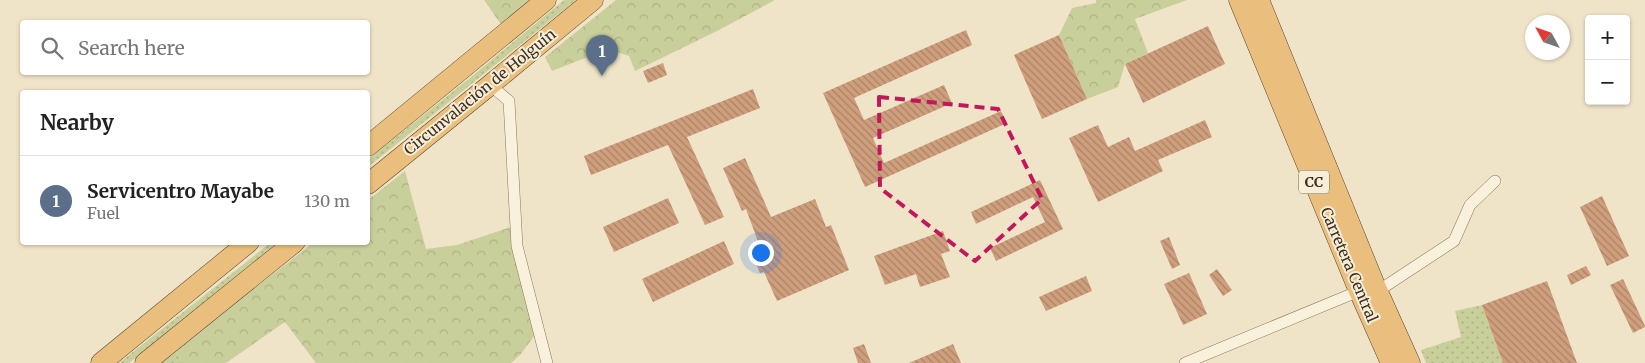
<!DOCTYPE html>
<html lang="en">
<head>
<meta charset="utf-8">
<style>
  body { margin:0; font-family:Merriweather,serif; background:#f2f2f2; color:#222 }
  .controls { position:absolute; right:15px; top:15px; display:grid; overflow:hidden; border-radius:5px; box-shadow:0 1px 4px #0004 }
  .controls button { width:45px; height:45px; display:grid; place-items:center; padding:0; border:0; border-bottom:1px solid #e0e0e0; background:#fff; color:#222; font:25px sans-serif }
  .compass { position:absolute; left:1525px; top:15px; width:45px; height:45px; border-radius:50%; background:#fff; box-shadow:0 1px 4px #0004; rotate:310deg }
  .you { position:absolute; left:760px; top:252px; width:18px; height:18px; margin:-12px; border:4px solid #fff; border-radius:50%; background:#1a73e8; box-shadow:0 0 0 8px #1a73e833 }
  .badge { display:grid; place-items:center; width:32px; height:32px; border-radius:50%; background:#db2777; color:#fff; font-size:16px; font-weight:700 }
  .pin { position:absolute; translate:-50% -41px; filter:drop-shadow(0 1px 2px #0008) }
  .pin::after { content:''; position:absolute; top:26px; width:18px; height:15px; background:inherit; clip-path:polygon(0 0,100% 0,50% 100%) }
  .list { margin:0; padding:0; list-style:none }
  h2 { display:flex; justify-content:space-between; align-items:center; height:65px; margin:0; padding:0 20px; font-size:21px }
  h2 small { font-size:16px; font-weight:400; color:#767676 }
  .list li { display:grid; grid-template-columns:32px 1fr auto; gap:15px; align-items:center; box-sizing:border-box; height:90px; padding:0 20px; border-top:1px solid #e0e0e0 }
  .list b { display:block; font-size:19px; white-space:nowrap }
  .list p { margin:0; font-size:16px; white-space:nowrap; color:#767676 }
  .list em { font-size:16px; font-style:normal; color:#767676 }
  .icon { flex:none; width:28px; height:28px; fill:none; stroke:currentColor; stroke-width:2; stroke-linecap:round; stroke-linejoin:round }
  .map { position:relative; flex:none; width:1645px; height:363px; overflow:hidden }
  .search { position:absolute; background:#fff; box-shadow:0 1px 4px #0004; left:20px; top:20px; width:350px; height:55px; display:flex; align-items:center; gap:12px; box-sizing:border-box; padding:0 18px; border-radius:5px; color:#767676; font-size:19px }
  .panel { position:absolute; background:#fff; box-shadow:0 1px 4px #0004; left:20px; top:90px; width:350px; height:155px; border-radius:5px }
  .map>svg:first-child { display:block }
</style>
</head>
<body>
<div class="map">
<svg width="1645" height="363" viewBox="0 0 1645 363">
  <defs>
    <pattern id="grass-dots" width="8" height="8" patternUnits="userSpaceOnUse" patternTransform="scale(1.25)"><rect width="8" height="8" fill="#c9cf9b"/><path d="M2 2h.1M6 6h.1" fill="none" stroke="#aeb285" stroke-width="1.8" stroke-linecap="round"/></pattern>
    <pattern id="forest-crowns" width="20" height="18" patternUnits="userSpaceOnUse" patternTransform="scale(1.25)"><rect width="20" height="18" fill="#c9cf9b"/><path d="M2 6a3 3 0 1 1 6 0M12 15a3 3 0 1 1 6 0" fill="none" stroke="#aeb285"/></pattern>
    <pattern id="building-back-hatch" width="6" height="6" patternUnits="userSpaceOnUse" patternTransform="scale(1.25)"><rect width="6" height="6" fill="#cf9f7d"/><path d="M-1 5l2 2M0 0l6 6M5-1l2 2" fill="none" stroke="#a98266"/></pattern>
  </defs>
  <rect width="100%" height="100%" fill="#f0e4c8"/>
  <path fill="url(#grass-dots)" d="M564,0H576L368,167V159L371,157L471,77Z
    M270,243H276L179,325L129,363H119Z
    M1482,305L1503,363H1426L1421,350L1461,337L1455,311Z
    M175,350L183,363H154Z"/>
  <path fill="url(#forest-crowns)" d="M484,0H531L502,26Z
    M616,0H775L719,30L635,71L629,56L608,49L552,71L545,57Z
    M1096,0H1187L1135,19L1148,53L1125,64L1118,87L1087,99L1059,35L1072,8L1096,3Z
    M405,171L426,249L457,245L511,227L537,332L521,354L511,363H316L285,322L226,363H183L175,350L313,243L368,242V200Z"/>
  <path fill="url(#building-back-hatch)" d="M1208,26L1225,64L1143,103L1125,64Z
    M966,30L972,45L854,98L864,120L944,85L952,103L873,138L884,163L1001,111L1007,123L865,187L823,93Z
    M1059,35L1087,99L1042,119L1014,55Z
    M663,63L667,75L648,83L643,71Z
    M753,89L760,108L687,137L724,217L705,225L668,145L591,175L584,156Z
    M1205,120L1212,137L1158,160L1163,171L1098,202L1069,138L1098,125L1108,147L1129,137L1135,151Z
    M745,158L771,217L815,199L826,227L831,225L849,270L777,301L764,272L760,273L754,259L763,255L746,209L742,211L723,168Z
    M1040,180L1063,229L996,261L990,248L1045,222L1033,197L976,224L971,212Z
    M1602,196L1629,256L1607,266L1580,207Z
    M668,198L679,223L614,252L603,227Z
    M943,231L950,251L941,254L950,277L920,287L916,274L885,285L874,256Z
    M1169,237L1180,265L1172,269L1160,241Z
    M724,241L734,264L653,302L642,279Z
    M1586,266L1591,275L1571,285L1567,275Z
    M1217,269L1232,290L1223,296L1209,275Z
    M1189,273L1207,314L1183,325L1164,284Z
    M1086,276L1092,291L1046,311L1039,297Z
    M1623,279L1645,326V327L1633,333L1610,285Z
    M1547,281L1577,363H1503L1482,305Z
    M864,344L871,363H858L853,348Z
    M953,344L961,363H909Z"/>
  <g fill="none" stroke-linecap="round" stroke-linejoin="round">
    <g stroke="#8d765c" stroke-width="12">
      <path id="minor" d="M490,85L509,101L517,246L547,363
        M1378,291L1454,241L1470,205L1495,181
        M1185,363L1364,289"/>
    </g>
    <g stroke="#5b4430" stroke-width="21">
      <path id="trunk" d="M1239,0L1359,291L1391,363
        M1259,0L1374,283L1410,363
        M368,146L546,0
        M368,184L490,85L593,0
        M101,363L249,242
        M145,363L295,242"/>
    </g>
    <use href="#minor" stroke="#faf1dc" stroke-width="11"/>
    <use href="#trunk" stroke="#eabe7c" stroke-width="20"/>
  </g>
  <path fill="none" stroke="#c2185b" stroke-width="4" stroke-dasharray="10 6" stroke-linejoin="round" d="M879,97L998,109L1042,199L975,261L880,188Z"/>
  <g text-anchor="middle" stroke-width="4" stroke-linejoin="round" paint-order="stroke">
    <rect fill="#f7eed8" stroke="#756857" stroke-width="1" x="1299" y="170.5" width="30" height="23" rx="4"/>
    <g font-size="14" font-weight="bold" fill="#3d2e20">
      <text x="1314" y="187">CC</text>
    </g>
    <g font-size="15" fill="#3d2e20" stroke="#f7eed8">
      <text transform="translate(480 92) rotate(-39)" y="5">Circunvalación de Holguín</text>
      <text transform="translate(1349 265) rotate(67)" y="5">Carretera Central</text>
    </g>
  </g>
</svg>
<div class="controls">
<button>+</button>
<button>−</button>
</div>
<svg class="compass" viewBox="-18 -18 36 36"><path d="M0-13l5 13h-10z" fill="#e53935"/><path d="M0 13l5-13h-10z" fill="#767676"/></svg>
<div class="you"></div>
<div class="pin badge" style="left:602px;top:76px;background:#5c6f8a">1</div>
<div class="search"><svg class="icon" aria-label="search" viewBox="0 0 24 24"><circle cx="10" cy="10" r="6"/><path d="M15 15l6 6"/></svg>Search here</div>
<section class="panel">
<h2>Nearby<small></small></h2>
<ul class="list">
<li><span class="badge" style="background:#5c6f8a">1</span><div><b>Servicentro Mayabe</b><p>Fuel</p></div><em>130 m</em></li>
</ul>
</section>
</div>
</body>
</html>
